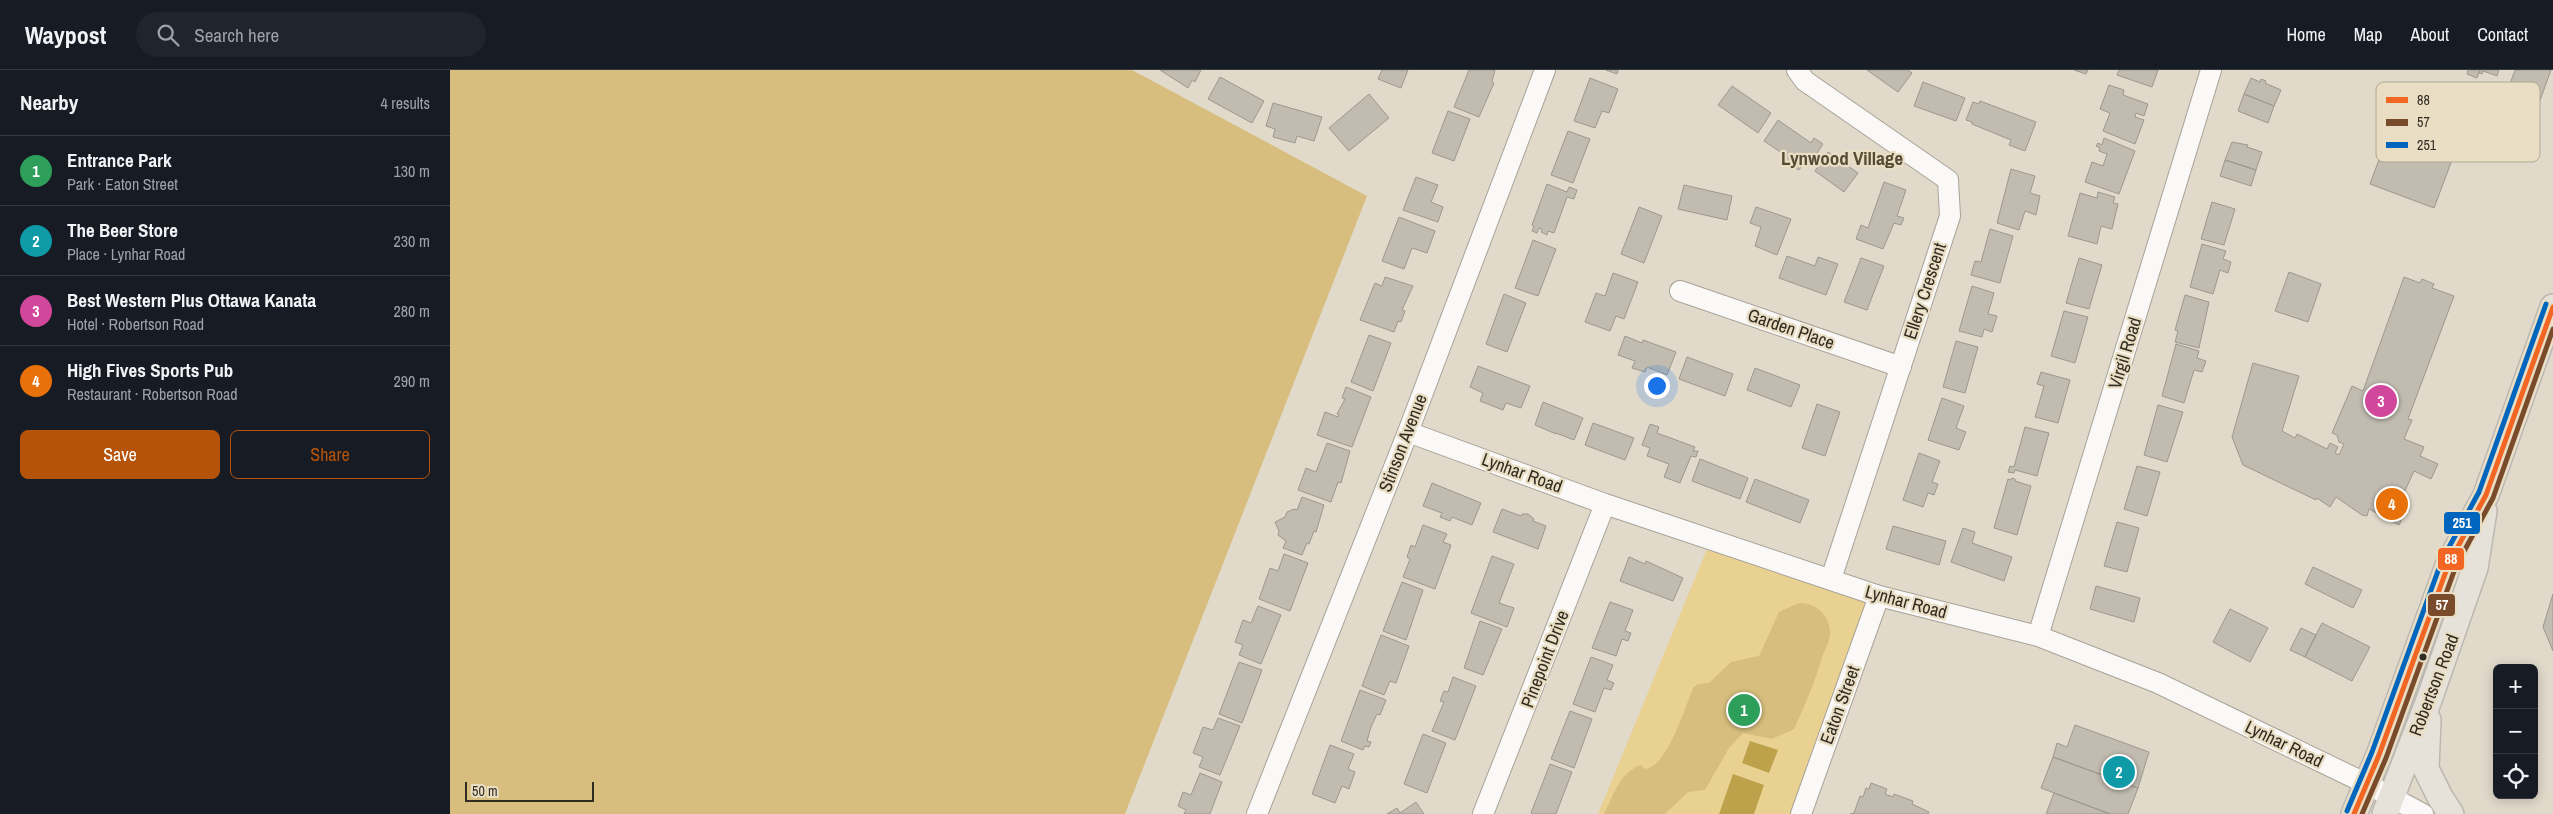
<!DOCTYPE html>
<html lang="en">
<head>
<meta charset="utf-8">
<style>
  body { margin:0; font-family:"Archivo Narrow",sans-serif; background:#20242c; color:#f1f3f6 }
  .controls { position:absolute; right:15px; bottom:15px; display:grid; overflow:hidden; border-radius:8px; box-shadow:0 2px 12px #0003 }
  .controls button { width:45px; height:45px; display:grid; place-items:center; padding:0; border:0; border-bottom:1px solid #363941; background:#171b24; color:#f1f3f6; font:25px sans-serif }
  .scale { position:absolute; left:15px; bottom:12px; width:129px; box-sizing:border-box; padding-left:5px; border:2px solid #302c22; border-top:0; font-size:14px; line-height:18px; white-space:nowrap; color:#302c22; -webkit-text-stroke:4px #e9dec3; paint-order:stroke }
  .you { position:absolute; left:1206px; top:315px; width:18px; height:18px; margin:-12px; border:4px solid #fff; border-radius:50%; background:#1a73e8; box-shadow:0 0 0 8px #1a73e833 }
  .badge { display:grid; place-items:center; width:32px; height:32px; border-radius:50%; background:#b45309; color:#fff; font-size:16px; font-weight:700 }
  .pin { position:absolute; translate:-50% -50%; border:2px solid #fff; box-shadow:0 1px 5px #0006 }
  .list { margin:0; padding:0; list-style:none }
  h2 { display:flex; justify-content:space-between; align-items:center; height:65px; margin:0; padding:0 20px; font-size:21px }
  h2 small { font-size:16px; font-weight:400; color:#9ea1a6 }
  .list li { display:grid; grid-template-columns:32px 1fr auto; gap:15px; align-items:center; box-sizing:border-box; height:70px; padding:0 20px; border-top:1px solid #363941 }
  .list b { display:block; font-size:19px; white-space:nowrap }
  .list p { margin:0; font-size:16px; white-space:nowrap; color:#9ea1a6 }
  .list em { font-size:16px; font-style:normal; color:#9ea1a6 }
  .actions { display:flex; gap:10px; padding:15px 20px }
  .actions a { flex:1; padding:11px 0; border:1px solid #b45309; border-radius:8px; text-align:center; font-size:18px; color:#b45309 }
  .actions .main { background:#b45309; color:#fff }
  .icon { flex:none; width:28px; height:28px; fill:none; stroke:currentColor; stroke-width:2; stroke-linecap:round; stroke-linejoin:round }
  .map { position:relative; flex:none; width:2103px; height:744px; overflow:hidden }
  header { display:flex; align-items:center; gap:30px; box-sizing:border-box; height:70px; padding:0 25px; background:#171b24; border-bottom:1px solid #363941 }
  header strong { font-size:24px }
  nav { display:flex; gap:28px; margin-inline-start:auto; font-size:18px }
  .search { width:350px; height:45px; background:#20242c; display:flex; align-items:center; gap:12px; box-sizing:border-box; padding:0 18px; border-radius:28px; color:#9ea1a6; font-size:19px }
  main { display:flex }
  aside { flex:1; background:#171b24 }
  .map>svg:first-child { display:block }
</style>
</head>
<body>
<header>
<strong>Waypost</strong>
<div class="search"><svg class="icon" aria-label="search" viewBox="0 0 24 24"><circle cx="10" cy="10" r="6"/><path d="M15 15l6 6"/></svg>Search here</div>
<nav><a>Home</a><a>Map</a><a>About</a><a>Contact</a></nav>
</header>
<main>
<aside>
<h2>Nearby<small>4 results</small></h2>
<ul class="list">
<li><span class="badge" style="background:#2e9e5b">1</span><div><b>Entrance Park</b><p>Park · Eaton Street</p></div><em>130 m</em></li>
<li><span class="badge" style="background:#0f9aa8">2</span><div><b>The Beer Store</b><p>Place · Lynhar Road</p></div><em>230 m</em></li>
<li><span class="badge" style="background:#d1479c">3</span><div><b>Best Western Plus Ottawa Kanata</b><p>Hotel · Robertson Road</p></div><em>280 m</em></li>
<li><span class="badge" style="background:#e8710a">4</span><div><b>High Fives Sports Pub</b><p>Restaurant · Robertson Road</p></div><em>290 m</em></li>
</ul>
<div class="actions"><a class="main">Save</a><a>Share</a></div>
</aside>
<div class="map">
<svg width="2103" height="744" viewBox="0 0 2103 744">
  <rect width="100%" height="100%" fill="#e1dacb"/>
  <path fill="#e9d192" d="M1259,474L1434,536L1360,744H1148Z"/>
  <path fill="#d7be7e" d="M0,0H682L917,126L675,744H0Z
    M1349,533C1367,533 1381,546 1380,565C1379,572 1375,580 1372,587C1365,612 1355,635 1344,659L1322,669L1293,663L1279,678L1255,720L1238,722L1215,744H1154C1163,726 1170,702 1191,695L1195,699C1217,697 1235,638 1243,618L1248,614L1259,613L1281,592L1309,586L1329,542Z"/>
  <path fill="#bea24b" d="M1300,671L1328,680L1319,703L1292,693Z
    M1283,704L1314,715L1304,744H1269Z"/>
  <path fill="#c1bbb0" stroke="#9d988d" d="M710,0H751L745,12L742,10L738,18Z
    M932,0H958L951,18L928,9Z
    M1019,0H1045L1042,11L1044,13L1029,47L1004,37Z
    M1156,0H1168L1167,4Z
    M1417,0H1458L1462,3L1448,22Z
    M1624,0H1638L1636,4Z
    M1669,0H1708L1702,17L1667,5Z
    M2018,0H2030L2027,8L2017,4Z
    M2030,0H2049L2047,6L2033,1L2032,4L2029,3Z
    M2065,0H2101L2084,47L2052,36Z
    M770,7L814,31L802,53L758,29Z
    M1140,8L1168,19L1159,43L1152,41L1145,58L1124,51Z
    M1801,8L1810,12L1811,9L1816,11L1815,13L1831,20L1824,36L1794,24Z
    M1473,12L1515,28L1506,51L1464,36Z
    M1659,15L1674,20L1673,25L1698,34L1694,46L1686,43L1685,47L1694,50L1685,74L1653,61L1660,43L1650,39Z
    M1282,16L1321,43L1308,63L1268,35Z
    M919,24L939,48L899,81L879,58Z
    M1794,24L1824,36L1818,53L1788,41Z
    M1952,27L2017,50L1984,138L1920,114Z
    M1530,31L1586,52L1575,81L1559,75L1561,70L1522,54V52L1516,50L1523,32L1529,34Z
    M823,33L872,47L864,71L847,66L845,73L823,67L825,59L816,56Z
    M998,41L1020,49L1004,91L982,83Z
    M1328,50L1361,73L1364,68L1373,74L1362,91L1357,88L1349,100L1333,89L1335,85L1314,71Z
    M1118,61L1140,69L1123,113L1101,105Z
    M1654,68L1685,81L1669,124L1635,112L1642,92L1653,96L1657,84L1649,81L1650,78L1646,76L1648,73L1652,75Z
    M1782,72L1798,75L1797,77L1812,82L1806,100L1775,90Z
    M1378,82L1408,103L1394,122L1365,101Z
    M1775,90L1806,100L1801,116L1770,106Z
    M1561,99L1585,106L1580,123L1590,126L1586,145L1575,141L1569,160L1547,153Z
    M966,107L988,115L981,132L993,137L988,152L953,140Z
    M1434,112L1456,120L1447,146L1454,148L1451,155L1444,153L1433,179L1406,169L1411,155L1418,158Z
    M1097,114L1117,122L1119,117L1127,120L1124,129L1117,127L1104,163L1098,161L1097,165L1091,162L1092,159L1089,158L1087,163L1082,161L1084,156L1082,155Z
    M1234,115L1282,126L1277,150L1228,139Z
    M1648,122L1665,127L1663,133L1668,134L1662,159L1651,156L1647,174L1618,166L1630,123L1647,128Z
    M1762,132L1785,139L1774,175L1751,169Z
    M1189,137L1212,146L1194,193L1171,184Z
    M1306,137L1341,149L1327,185L1305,176L1311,157L1300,153Z
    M949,147L985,161L977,183L962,178L954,199L932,191Z
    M1540,159L1563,166L1550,213L1521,205L1525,191L1531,192Z
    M1083,170L1106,179L1088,226L1065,218Z
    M1752,174L1776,181L1773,189L1781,192L1778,203L1770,200L1763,224L1740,217Z
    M1337,186L1365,196L1368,187L1388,194L1376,225L1329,208Z
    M1411,188L1434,196L1417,240L1394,232Z
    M1629,188L1652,195L1639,239L1616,233Z
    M1839,202L1871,214L1858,252L1825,241Z
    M1163,203L1188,212L1174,249L1166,246L1160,261L1135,252L1146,223L1155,226Z
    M935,207L963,216L952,240L955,241L951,252L948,251L944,262L910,250L925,213L932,216Z
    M1954,207L1970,213L1972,209L1984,214L1982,218L2004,226L1958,349L1962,350L1954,369L1974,377L1970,386L1988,394L1981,409L1964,401L1943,447L1951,451L1949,455L1919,439L1917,446L1912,445L1886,427L1880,437L1867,428L1866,430L1793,395L1782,367L1803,293L1849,306L1832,361L1845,368L1847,364L1877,379L1880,373L1888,377L1885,383L1889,385L1894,374L1889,372L1887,365L1882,363L1902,316L1913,321Z
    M1522,216L1544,223L1538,244L1547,246L1542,262L1534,259L1532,267L1509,261Z
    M1054,224L1076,233L1057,282L1036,274Z
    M1735,225L1759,232L1749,278L1725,272L1728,261L1725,260Z
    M1614,241L1638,247L1625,293L1601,286Z
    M919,265L941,273L923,321L901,312Z
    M1175,266L1192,273L1193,270L1226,282L1217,305L1197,297L1195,302L1182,298L1185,291L1168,285Z
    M1506,271L1528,277L1515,323L1493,317Z
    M1726,274L1749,281L1747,288L1756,291L1752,302L1744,300L1734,333L1712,326Z
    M1237,287L1283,304L1275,326L1229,309Z
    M1028,296L1080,316L1071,338L1056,333L1053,340L1030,331L1033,323L1020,317Z
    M1305,298L1350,315L1341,337L1297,320Z
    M1591,302L1620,310L1608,353L1585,347L1594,316L1587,314Z
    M896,317L921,327L902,377L867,365L875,342L888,347L889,345L887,344L895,329L892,328Z
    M1492,328L1514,336L1506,358L1516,362L1509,380L1478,370Z
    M1093,332L1133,348L1124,370L1106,363V364L1085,355Z
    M1367,334L1390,342L1375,386L1352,378Z
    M1708,335L1733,342L1717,392L1694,385Z
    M1143,353L1184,368L1175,390L1135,375Z
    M1200,354L1209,357L1207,363L1245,377L1243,381H1248L1246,387L1241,386L1230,413L1214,407L1219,394L1197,386L1200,378L1192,375Z
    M1575,357L1599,363L1587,406L1565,400L1564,403L1558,402L1560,396L1564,397Z
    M877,373L900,381L891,413L888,412L881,432L848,420L856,398L866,402Z
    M1469,383L1490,391L1482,412L1488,414L1484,425L1478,423L1473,437L1453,430Z
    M1250,389L1298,408L1290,429L1242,411Z
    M1687,396L1710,402L1697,446L1674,439Z
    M1562,408L1565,409V411L1581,416L1567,465L1544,458L1558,409L1561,410Z
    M1305,409L1359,430L1350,453L1296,432Z
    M982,413L1031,433L1022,455L1002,447L1000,451L990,447L992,443L973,436Z
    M852,427L874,435L866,462L864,461L859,474L857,473L852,485L833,478L836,471L828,465L829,461L825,452L835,447L837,442L844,439L847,440Z
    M1052,439L1071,446L1072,444H1078L1084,449L1083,451L1096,456L1088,479L1043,462Z
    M1667,452L1689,458L1677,502L1654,496Z
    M973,455L997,464L993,472L1001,475L985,519L953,507L960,489L957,487L961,475L965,477Z
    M1443,456L1496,471L1489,495L1436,479Z
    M1513,458L1525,462L1522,473L1562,487L1554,511L1501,492Z
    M834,484L858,493L840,541L809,529L820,498L828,501Z
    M1042,486L1064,494L1049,533L1064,538L1057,557L1021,543Z
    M1179,487L1195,494L1196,491L1233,508L1223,531L1170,511Z
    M1863,497L1912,520L1903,538L1855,514Z
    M952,512L973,520L956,570L933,561Z
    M1646,516L1690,528L1684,552L1640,539Z
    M2103,524V581L2093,557Z
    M1160,532L1183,540L1175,561L1181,563L1178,571L1172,569L1166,586L1142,578Z
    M808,536L831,545L811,594L789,585L793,575L785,572L793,550L801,553Z
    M1780,539L1818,558L1800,592L1763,572Z
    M1030,551L1052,559L1033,605L1014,598Z
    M1872,553L1920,577L1902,611L1855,587Z
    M1851,558L1866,565L1855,587L1840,580Z
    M931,565L959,576L946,613L940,611L934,625L912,616Z
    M1141,587L1163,595L1157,610L1164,613L1161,620L1154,618L1145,642L1123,634Z
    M789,592L812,600L792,653L769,644Z
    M1003,607L1026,616L1005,670L982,661L994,632L990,631L994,621L998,622Z
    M910,620L936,630L930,645L927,644L921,657L917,671L921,672L919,677L915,676L913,680L891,671Z
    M1120,641L1142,649L1124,698L1101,689Z
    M768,648L790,656L770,705L749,697L753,687L743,683L753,657L763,660Z
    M1625,655L1699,682L1688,718L1603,687L1607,673L1617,677Z
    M973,664L996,673L977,723L954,714Z
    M880,675L904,684L898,699L905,702L899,719L892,716L885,733L862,724Z
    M1603,687L1688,718L1678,744H1660L1591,718Z
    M1100,694L1122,702L1106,744H1083L1081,743Z
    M750,703L772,712L760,744H734L736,740L728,736L733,722L741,725Z
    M1421,713L1437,719L1435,724L1443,727L1444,724L1463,731L1462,734L1479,742L1478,744H1400L1404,743L1410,726L1413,727L1416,718L1419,719Z
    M1604,723L1660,744H1596Z
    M966,732L974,744H937L947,738L950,743Z"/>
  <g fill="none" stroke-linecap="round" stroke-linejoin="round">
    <g stroke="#a8a297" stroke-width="22">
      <path id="minor" d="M1347,0L1355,11L1498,110L1500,146L1381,509
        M1230,221L1451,297
        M958,362L1155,434L1429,526L1588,566L1708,613L1917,714L1973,744
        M1588,566L1761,0
        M807,744L958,362L1095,0
        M1033,744L1155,434
        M1351,744L1429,526"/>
    </g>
    <g stroke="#bcb8b1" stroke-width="28">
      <path id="major" d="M1978,650L1976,699L1990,727L2001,744
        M1904,744L1929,685L1999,493L2036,425L2103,237
        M1935,744L1979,630L2025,498L2034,441"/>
    </g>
    <use href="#minor" stroke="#faf9f7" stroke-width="20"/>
    <use href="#major" stroke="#e6e2d9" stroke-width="25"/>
    <g stroke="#e9dec3" stroke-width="9">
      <path id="bus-1" d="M1904,744L1929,685L1999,493L2036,425L2103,237"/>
    </g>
    <g stroke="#e9dec3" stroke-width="9">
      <path id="bus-2" d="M1912,744L1936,688L2006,496L2043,428L2103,259"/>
    </g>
    <g stroke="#e9dec3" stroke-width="9">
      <path id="bus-3" d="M1897,741L1922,682L1992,490L2029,422L2096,234"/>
    </g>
    <use href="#bus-1" stroke="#f26522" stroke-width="5"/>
    <use href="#bus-2" stroke="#7a4b2a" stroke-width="5"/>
    <use href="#bus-3" stroke="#0065bd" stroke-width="5"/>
  </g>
  <circle fill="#302c22" stroke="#e9dec3" stroke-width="2" cx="1973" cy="587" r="4.5"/>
  <g text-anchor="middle" stroke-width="4.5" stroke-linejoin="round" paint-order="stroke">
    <g font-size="18" fill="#302c22" stroke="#e9dec3">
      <text transform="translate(1475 221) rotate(-72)" y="6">Ellery Crescent</text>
      <text transform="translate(1341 259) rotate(19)" y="6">Garden Place</text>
      <text transform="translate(1675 283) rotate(-73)" y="6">Virgil Road</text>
      <text transform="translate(953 373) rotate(-69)" y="6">Stinson Avenue</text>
      <text transform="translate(1072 403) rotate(20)" y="6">Lynhar Road</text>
      <text transform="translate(1456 532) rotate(15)" y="6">Lynhar Road</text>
      <text transform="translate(1095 589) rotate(-69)" y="6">Pinepoint Drive</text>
      <text transform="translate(1984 615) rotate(-69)" y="6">Robertson Road</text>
      <text transform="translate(1390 635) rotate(-70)" y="6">Eaton Street</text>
      <text transform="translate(1834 674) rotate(26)" y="6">Lynhar Road</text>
    </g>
    <g font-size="19" font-weight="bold" fill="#554c35" stroke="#e9dec3">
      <text x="1392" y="95">Lynwood Village</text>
    </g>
  </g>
  <rect x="1926" y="12" width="164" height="80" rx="8" fill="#e9dec3" stroke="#b2a993" stroke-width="1"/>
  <rect x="1936" y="27" width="22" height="6" fill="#f26522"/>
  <rect x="1936" y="49" width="22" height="7" fill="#7a4b2a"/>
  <rect x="1936" y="72" width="22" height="6" fill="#0065bd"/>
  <g font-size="14" fill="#302c22">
    <text x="1967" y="35">88</text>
    <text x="1967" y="57">57</text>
    <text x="1967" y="80">251</text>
  </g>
  <g stroke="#e9dec3" stroke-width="2">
    <rect x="1993" y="441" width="38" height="24" rx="5" fill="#0065bd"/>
    <rect x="1987" y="477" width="28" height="24" rx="5" fill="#f26522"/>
    <rect x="1977" y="523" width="29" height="24" rx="5" fill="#7a4b2a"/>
  </g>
  <g font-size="14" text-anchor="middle" font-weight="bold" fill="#fff">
    <text x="2012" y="458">251</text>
    <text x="2001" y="494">88</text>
    <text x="1992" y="540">57</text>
  </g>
</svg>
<div class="controls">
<button>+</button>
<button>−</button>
<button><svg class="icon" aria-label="locate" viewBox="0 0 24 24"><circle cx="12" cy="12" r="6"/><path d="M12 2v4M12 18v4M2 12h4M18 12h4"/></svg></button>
</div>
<div class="scale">50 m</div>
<div class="you"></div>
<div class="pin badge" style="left:1294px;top:640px;background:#2e9e5b">1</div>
<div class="pin badge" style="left:1669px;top:702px;background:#0f9aa8">2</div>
<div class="pin badge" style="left:1931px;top:331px;background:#d1479c">3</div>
<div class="pin badge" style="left:1942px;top:434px;background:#e8710a">4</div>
</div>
</main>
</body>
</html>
